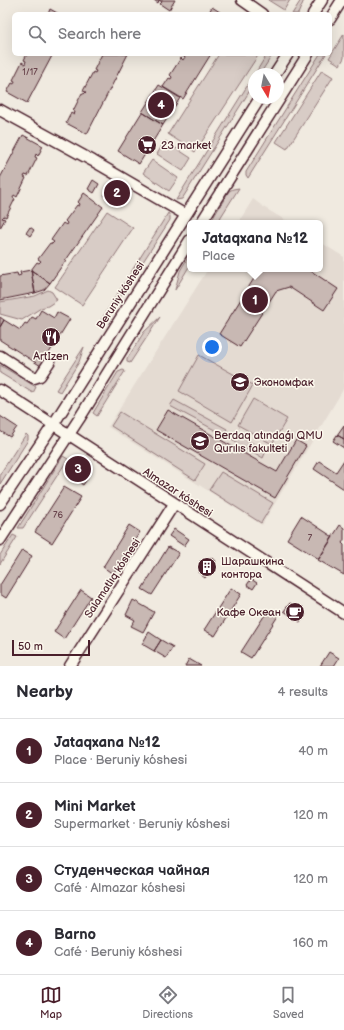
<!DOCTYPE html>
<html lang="en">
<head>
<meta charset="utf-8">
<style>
  body { margin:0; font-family:"Balsamiq Sans",sans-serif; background:#f2f2f3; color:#2b2b33 }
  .compass { position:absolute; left:248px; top:68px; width:36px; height:36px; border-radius:50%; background:#fff; box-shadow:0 4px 16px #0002; rotate:170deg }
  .scale { position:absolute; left:12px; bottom:10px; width:78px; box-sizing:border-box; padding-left:4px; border:2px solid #4a1f2b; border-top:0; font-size:11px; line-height:14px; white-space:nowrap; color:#4a1f2b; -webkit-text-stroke:3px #fbf7ec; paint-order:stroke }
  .you { position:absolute; left:212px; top:347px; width:14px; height:14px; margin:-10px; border:3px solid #fff; border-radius:50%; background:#1a73e8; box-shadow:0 0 0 6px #1a73e833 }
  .badge { display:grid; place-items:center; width:26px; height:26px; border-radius:50%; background:#4a1f2b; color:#fff; font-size:13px; font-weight:700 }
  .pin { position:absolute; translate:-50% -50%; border:2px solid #fff; box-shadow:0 1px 4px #0006 }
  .popup { position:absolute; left:187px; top:220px; width:136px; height:52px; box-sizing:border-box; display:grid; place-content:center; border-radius:6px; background:#fff; filter:drop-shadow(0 1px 3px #0005); font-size:13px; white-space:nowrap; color:#7c7c81 }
  .popup b { font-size:15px; color:#2b2b33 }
  .popup::after { content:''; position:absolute; left:50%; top:100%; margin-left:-8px; border:8px solid transparent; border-top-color:#fff }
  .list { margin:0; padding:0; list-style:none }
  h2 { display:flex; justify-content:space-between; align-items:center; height:52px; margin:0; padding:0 16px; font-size:17px }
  h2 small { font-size:13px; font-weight:400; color:#7c7c81 }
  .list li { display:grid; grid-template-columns:26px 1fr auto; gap:12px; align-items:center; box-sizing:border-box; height:64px; padding:0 16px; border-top:1px solid #e1e1e2 }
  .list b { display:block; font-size:15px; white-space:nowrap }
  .list p { margin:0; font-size:13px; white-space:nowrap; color:#7c7c81 }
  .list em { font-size:13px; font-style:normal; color:#7c7c81 }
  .icon { flex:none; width:22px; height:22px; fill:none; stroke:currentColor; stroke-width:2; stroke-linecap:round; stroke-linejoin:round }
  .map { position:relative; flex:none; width:344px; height:666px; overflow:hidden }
  .search { position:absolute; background:#fff; box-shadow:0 4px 16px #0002; left:12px; right:12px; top:12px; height:44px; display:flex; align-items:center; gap:10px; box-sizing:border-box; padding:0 14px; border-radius:6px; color:#7c7c81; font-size:15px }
  .sheet { height:308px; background:#fff }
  nav { display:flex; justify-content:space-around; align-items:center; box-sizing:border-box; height:56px; border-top:1px solid #e1e1e2; background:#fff; font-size:11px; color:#7c7c81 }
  nav a { display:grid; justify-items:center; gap:2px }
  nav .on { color:#4a1f2b }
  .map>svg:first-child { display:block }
</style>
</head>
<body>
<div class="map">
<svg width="344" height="666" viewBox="0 0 344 666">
  <rect width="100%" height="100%" fill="#f0eae0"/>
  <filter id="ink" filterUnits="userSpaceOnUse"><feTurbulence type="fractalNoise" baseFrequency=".025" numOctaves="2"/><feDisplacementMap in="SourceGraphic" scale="8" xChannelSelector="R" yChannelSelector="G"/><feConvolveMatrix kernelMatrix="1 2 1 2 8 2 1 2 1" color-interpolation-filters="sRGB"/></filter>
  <g filter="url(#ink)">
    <path fill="#e4dbd2" d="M253,199L265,208L290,223H238Z
      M320,242L344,257V388L262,525L108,427L208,269H320Z"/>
    <path fill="#d8ccc6" stroke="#917678" d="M268,0H290L284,10Z
      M301,0H304L298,14H292Z
      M344,34V58L340,65L329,58Z
      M219,54H259L195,152L168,134Z
      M267,54H273L260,74H255Z
      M320,54H326L248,178L246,175V172Z
      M322,70L333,77L287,149L276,142Z
      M254,75V84L182,199L176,200Z
      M165,141L191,158L183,171L157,154Z
      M152,160L178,178L169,191L143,173Z
      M239,188L217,223H210L229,191L233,189Z
      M107,211L133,228L82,305L55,287Z
      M168,213L170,216V220L113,308L100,322Z
      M190,254V265L175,290L180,271Z
      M48,290L52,292L57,300L48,306L41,308L22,320L0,314V302L35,296Z
      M160,317L130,363L127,362V359L144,332Z
      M84,347L79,362L60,392L56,390Z
      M199,355L253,385L232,422L179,391Z
      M0,365L36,387L33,393L0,373Z
      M123,370L125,371L97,416L93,413L118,372Z
      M253,399L287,419L272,444L238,425Z
      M174,400L227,429L224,435L170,406Z
      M120,412L205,464L195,480L111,426Z
      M233,432L266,451L263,458L230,438Z
      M26,434L28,436V440L0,484V474Z
      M63,456L68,459L23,528H18Z
      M221,472L273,503L261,523L209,490Z
      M13,535L17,537L0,564V555Z"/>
    <path fill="#c8b8b3" stroke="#4a1f2b" d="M154,0H175L169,10L160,4L162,2L159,0L158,3Z
      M212,7L223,14H208Z
      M50,9L59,14H48Z
      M27,54H53L27,103L7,92L12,83L14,84L15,81L13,80L22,62L25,64L26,61L24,60Z
      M102,54H128L87,134L66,123L71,113L74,115L75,112L73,111L82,93L84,94L86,92L83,91L93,72L95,73L96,71L94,70Z
      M183,54H211L183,99L163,87L169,78L171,79L172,77L170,75L181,58L183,60L185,57L182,56Z
      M159,85L180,98L163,125L142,112Z
      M142,112L163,125L139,164L118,151Z
      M23,135L43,146L38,156L36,154L35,157L37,158L28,176L25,175L24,177L26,178L17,197L14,195L13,198L15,199L6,217L4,216L2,218L5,219L0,228V178Z
      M93,180L99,184L94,193L88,189Z
      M111,184L122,190L115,201L104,195Z
      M84,193L103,207L50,283L31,270L37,262L39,263L41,261L38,259L50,243L52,244L54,242L51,240L63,223L66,225L67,223L65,221L77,205L79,206L80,204L78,202Z
      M30,227L34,230L30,236L26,233Z
      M260,269H308L338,289L324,310L289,287L276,291L240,347L219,334Z
      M31,270L35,293L0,300V276L17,273L18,276L21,275L20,272Z
      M31,270L50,283L44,290L35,293Z
      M41,310L54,318L57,312L70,319L41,366L0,340V327L4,320L20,330L25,323L27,324L32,317L36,319Z
      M0,317L4,320L0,327Z
      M168,410L277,472L296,440L306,446L275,498L156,430Z
      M0,416L17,427L10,437L0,431Z
      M344,425V439L337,435Z
      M337,435L344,439V448L333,441Z
      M344,460V489L314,469L319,461L336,472Z
      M76,469L88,478L83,485L71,477Z
      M64,487L81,497L52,543L35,532Z
      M301,516L333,537L319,559L287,539Z
      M129,525L140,532L113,574L103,567Z
      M340,525L344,528V540L342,543L344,545V575L318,560Z
      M174,529L189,539L184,546L169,536Z
      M168,547L179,553L152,595L142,589Z
      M22,550L32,556L6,598L0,594V585Z
      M210,557L216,561L205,578L199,573Z
      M251,579L257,583L253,589L247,585Z
      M231,588L241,594L215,636L204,630Z
      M81,590L91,597L64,639L54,632Z
      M133,600L154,612L143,632L131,626L135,620L126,615Z
      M290,603L306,614L300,622L284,611Z
      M268,610L278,616L251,658L241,652Z
      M149,632L161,640L154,651L142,644Z
      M161,640L173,647L166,658L154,651Z
      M329,652L339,658L334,666H320Z
      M189,659L201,666H185Z"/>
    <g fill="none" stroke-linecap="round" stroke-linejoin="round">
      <g stroke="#4a1f2b" stroke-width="13">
        <path id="minor" d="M242,0L262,14
          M313,14L322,0
          M330,19L342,0
          M275,74L288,54
          M0,110L93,161L186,215
          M201,223L308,54
          M0,356L34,378L40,376L50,361
          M0,390L344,613
          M0,504L53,425L260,98
          M0,540L79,419L190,240
          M70,666L174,504"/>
      </g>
      <use href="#minor" stroke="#fbf7ec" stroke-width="10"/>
    </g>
  </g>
  <defs>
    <g id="supermarket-disc" transform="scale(1)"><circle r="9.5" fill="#4a1f2b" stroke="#fbf7ec"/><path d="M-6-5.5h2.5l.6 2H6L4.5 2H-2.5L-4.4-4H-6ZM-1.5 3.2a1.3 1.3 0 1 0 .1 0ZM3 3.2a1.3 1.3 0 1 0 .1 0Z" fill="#fff"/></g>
    <g id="restaurant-disc" transform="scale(1)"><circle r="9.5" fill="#4a1f2b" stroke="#fbf7ec"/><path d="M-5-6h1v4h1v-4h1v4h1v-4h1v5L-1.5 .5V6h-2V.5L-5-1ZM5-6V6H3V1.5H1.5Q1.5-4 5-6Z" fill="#fff"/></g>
    <g id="university-disc" transform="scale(1)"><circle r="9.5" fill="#4a1f2b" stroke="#fbf7ec"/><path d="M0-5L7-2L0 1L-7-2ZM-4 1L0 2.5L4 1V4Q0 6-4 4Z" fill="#fff"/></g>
    <g id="building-disc" transform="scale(1)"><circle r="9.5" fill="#4a1f2b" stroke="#fbf7ec"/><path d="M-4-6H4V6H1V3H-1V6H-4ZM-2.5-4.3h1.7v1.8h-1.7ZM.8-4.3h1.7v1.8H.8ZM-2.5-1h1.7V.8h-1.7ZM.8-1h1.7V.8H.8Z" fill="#fff"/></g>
    <g id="cafe-disc" transform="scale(1)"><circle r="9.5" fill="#4a1f2b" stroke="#fbf7ec"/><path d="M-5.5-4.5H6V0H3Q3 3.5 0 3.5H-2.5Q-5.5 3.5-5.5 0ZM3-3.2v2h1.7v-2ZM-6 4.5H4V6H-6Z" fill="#fff"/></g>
  </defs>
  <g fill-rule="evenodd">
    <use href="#supermarket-disc" x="147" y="145"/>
    <use href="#restaurant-disc" x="51" y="337"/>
    <use href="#university-disc" x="240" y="382"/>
    <use href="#university-disc" x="200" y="441"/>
    <use href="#building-disc" x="207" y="567"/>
    <use href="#cafe-disc" x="295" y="612"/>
  </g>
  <g text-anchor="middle" stroke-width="3" stroke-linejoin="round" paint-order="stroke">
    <g font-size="9" fill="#6a454d">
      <text x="30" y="75">1/17</text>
      <text x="58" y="518">76</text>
      <text x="310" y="541">7</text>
    </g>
    <g font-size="11" fill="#4a1f2b" stroke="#fbf7ec" text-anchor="start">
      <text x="161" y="149">23 market</text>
      <text x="51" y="360" text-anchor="middle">ArtIzen</text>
      <text x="254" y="386">Экономфак</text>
      <text x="214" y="439">Berdaq atındaǵı QMU<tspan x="214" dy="13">Qurılıs fakulteti</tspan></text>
      <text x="221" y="565">Шарашкина<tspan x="221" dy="13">контора</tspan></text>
      <text x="281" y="616" text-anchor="end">Кафе Океан</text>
    </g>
    <g font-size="11" fill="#4a1f2b" stroke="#fbf7ec">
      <text transform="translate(120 295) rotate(-57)" y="4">Beruniy kóshesi</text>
      <text transform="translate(178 492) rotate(33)" y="4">Almazar kóshesi</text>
      <text transform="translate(112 578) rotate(-57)" y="4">Salamatlıq kóshesi</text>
    </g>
  </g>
</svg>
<svg class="compass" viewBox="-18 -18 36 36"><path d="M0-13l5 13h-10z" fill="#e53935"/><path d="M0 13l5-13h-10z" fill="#7c7c81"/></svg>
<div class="scale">50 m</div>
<div class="you"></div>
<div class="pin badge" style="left:255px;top:300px">1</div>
<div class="popup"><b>Jataqxana №12</b>Place</div>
<div class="pin badge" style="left:117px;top:193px">2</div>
<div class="pin badge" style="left:78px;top:469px">3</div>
<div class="pin badge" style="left:161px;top:105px">4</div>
<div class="search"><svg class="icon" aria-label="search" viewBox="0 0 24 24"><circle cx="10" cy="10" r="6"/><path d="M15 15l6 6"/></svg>Search here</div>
</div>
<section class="sheet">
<h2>Nearby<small>4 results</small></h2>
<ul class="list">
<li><span class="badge">1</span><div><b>Jataqxana №12</b><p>Place · Beruniy kóshesi</p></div><em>40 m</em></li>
<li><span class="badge">2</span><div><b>Mini Market</b><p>Supermarket · Beruniy kóshesi</p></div><em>120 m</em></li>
<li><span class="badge">3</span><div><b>Студенческая чайная</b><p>Café · Almazar kóshesi</p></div><em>120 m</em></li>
<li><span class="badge">4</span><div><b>Barno</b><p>Café · Beruniy kóshesi</p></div><em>160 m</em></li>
</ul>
</section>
<nav>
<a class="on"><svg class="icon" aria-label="map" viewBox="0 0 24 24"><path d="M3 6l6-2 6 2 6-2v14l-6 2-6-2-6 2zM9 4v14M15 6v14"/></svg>Map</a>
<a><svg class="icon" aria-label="directions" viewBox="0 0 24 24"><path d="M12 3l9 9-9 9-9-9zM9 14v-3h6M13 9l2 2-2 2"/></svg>Directions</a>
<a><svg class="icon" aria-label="saved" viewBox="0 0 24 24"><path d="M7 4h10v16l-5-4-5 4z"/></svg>Saved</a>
</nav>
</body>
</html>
